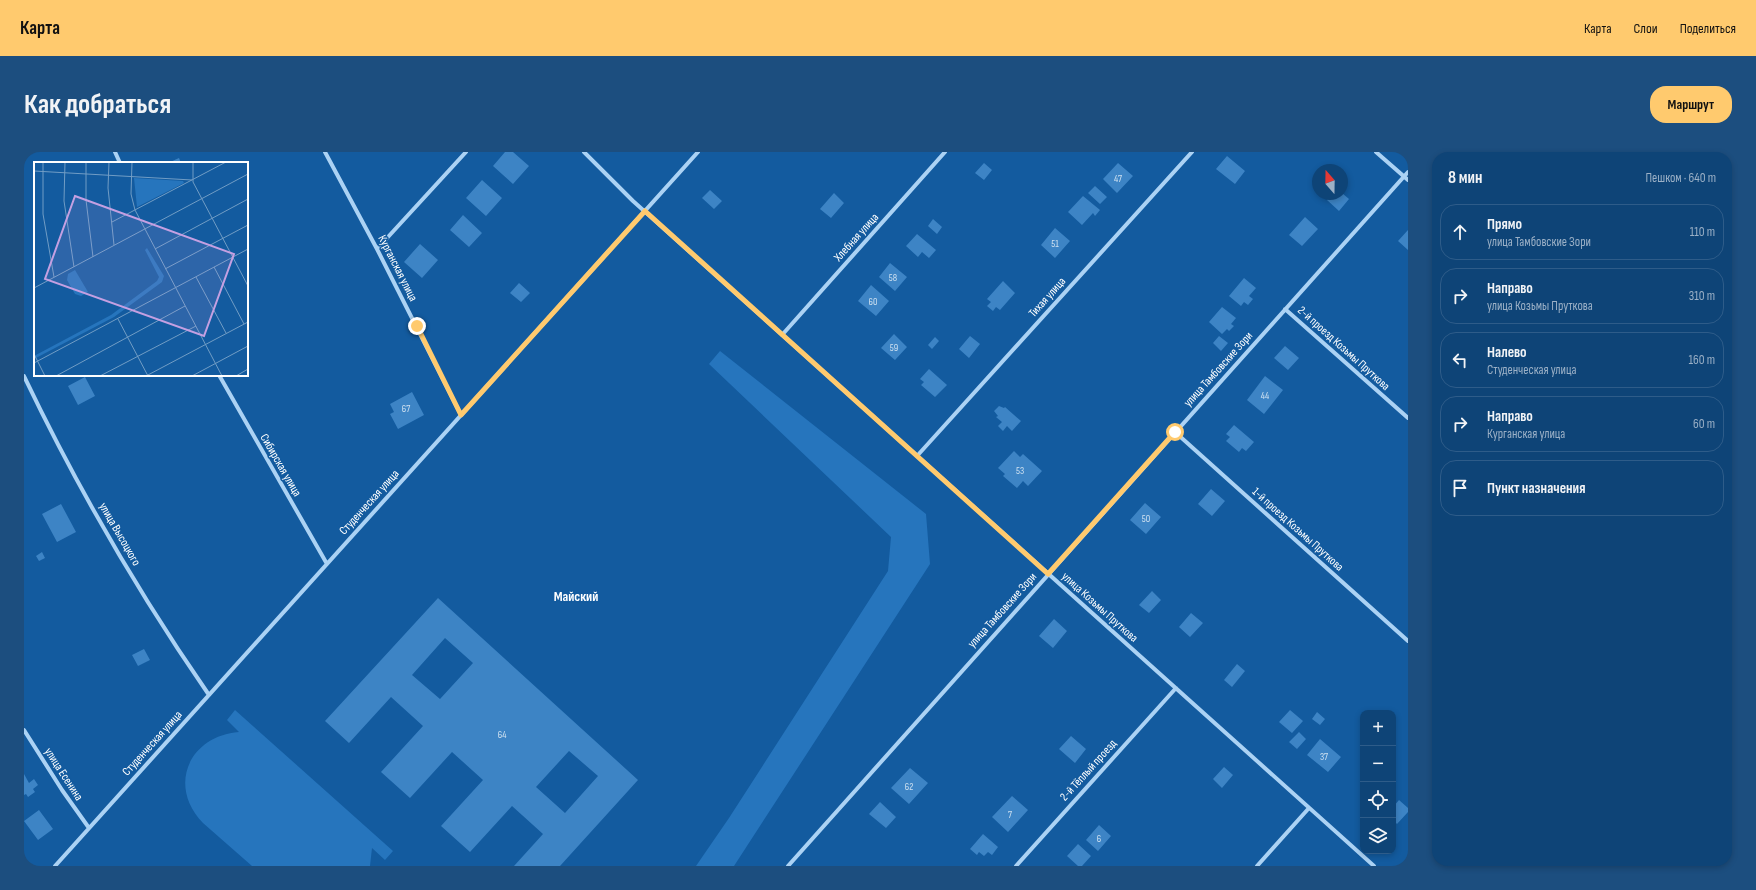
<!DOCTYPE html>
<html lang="ru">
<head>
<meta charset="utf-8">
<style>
  body { margin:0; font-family:"Sofia Sans Condensed",sans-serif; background:#1c4e7f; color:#f1f3f6 }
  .controls { position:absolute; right:12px; bottom:12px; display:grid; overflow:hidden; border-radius:8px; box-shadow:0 2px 6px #0003 }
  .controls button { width:36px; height:36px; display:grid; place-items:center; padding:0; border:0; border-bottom:1px solid #2e5c89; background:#0e4477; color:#f1f3f6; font:20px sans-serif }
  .compass { position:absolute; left:1288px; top:12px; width:36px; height:36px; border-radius:50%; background:#0e4477; box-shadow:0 2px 6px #0003; rotate:340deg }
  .stop { position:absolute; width:12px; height:12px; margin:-9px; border:3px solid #ffca6e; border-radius:50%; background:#fff }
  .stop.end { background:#ffca6e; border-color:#fff; box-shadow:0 1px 4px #0008 }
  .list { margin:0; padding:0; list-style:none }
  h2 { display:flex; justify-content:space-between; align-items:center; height:52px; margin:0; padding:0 16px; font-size:17px }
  h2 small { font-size:13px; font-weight:400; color:#9bb0c6 }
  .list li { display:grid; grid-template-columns:26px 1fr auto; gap:12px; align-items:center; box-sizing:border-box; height:56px; margin:0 8px 8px; padding:0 8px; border:1px solid #2e5c89; border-radius:16px }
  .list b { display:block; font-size:15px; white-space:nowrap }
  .list p { margin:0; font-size:13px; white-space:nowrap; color:#9bb0c6 }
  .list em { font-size:13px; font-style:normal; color:#9bb0c6 }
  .icon { flex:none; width:22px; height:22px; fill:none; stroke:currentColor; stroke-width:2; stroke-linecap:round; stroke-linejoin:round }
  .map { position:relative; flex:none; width:1384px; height:714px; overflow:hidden; border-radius:16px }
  header { display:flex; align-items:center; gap:24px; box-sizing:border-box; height:56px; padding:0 20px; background:#ffca6e; color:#111 }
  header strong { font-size:19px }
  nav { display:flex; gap:22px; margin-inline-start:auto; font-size:14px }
  .intro { display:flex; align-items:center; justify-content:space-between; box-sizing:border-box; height:96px; padding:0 24px }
  h1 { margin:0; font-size:28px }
  .button { padding:10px 18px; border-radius:16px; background:#ffca6e; color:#111; font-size:14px; font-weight:700 }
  main { display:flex; gap:24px; padding:0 24px }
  aside { flex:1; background:#0e4477; border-radius:16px; box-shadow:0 2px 6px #0003 }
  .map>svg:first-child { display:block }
</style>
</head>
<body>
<header>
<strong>Карта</strong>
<nav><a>Карта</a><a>Слои</a><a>Поделиться</a></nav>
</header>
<div class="intro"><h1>Как добраться</h1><a class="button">Маршрут</a></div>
<main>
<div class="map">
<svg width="1384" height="714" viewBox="0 0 1384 714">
  <rect width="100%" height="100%" fill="#135b9f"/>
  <path fill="#2675bd" d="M696,199L902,362L906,412L710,714H672L705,666L864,419L867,385L685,212Z
    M211,558L369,699L361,708L348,696L346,714H228L179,671C143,634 165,584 215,580L203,568Z"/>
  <path fill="#3d84c5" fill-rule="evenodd" d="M481,0H489L505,14L489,32L469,14Z
    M1203,4L1221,19L1211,32L1192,17Z
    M155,6L157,11H144Z
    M960,11L968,18L960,28L951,21Z
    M1094,11L1109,24L1093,41L1079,27Z
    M458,28L478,46L462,64L442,46Z
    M1071,34L1083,45L1076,52L1064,41Z
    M686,38L698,49L690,57L678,46Z
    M810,41L820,51L807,66L796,57Z
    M1318,41L1325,47L1315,59L1303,48L1309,42Z
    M1059,44L1076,58L1071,64L1069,61L1058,73L1044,60Z
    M439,63L458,81L445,95L426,78Z
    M1281,65L1294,77L1278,94L1265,83Z
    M909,67L918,75L913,82L904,74Z
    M1031,76L1046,89L1031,106L1017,93Z
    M1384,78V98L1374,89Z
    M893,82L912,98L905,106L898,100L894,105L882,94Z
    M396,92L414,108L398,126L380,110Z
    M866,111L883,125L871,139L855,125Z
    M1220,126L1232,136L1225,144L1229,147L1224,153L1220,150L1217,154L1205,144Z
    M979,129L991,141L976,158L972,155L969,159L963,154L967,150L963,147Z
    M495,131L506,141L497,150L486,141Z
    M847,133L865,149L852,164L834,149Z
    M1198,155L1212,166L1207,172L1210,174L1205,179L1203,177L1198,182L1185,170Z
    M870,182L883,195L871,208L857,196Z
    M946,184L956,192L945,206L935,197Z
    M1195,184L1204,191L1197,199L1189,191Z
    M911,185L915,189L908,197L904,193Z
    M1261,194L1275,206L1264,218L1250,206Z
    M905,217L923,233L911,245L897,233L900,230L896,227Z
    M1241,224L1259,238L1240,262L1223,248Z
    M61,225L71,244L54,253L44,234Z
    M388,240L400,263L374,277L366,262L370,260L366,252Z
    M975,254L980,256L981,255L997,269L988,279L983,274L979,279L974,274L978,270L972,265L974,264L970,259Z
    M1210,273L1230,290L1222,299L1218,296L1215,300L1202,289L1206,285L1202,282Z
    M990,299L996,305L999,302L1018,319L1004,334L999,329L993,336L979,324L981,322L974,316Z
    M1187,337L1201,349L1188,364L1174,352Z
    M1121,351L1137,365L1122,382L1106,368Z
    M37,352L52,380L33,390L18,362Z
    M18,400L21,406L15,409L12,404Z
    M1128,439L1137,448L1125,461L1115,453Z
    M414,446L614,628L536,714H490L519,682L488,654L446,700L417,674L459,628L428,600L386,646L357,620L399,574L367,545L325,591L301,569ZM421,486L449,511L416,547L388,523ZM545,599L574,624L541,661L512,635Z
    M1167,461L1179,471L1166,485L1155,475Z
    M1030,467L1043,479L1029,496L1015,484Z
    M120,497L126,508L114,514L108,503Z
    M1213,512L1221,519L1208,535L1200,528Z
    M1266,558L1279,569L1268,581L1255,570Z
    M1293,560L1301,567L1296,573L1288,567Z
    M1275,580L1282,587L1273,597L1265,590Z
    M1047,584L1062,597L1051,611L1035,597Z
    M1296,587L1317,605L1304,620L1283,603Z
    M1200,615L1209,623L1198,636L1189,627Z
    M886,616L904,631L885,652L867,636Z
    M0,622L5,631L10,627L14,633L9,637L11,640L4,645L2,642L0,643Z
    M988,644L1004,658L984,680L968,665Z
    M1375,648L1384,656V660L1373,672L1369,668V655Z
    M856,650L872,665L862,676L845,662Z
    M15,658L29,677L14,688L0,669Z
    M1075,673L1087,684L1074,699L1062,688Z
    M959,682L974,695L968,703L964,700L960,704L955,700L953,703L946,697Z
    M1054,692L1067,704L1058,714H1054L1043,704Z"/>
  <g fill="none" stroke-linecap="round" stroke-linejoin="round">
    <path stroke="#abd2f4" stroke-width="4" d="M91,0L96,11
      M301,0L353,97L437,263
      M560,0L609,49L1350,714
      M1352,0L1384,28
      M353,97L442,0
      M1261,157L1384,266
      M758,183L921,0
      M195,223L303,412
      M0,224C53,335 115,442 185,543
      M1151,280L1384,489
      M893,304L1168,0
      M0,578L38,638L65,676
      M31,714L674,0
      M764,714L1384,20
      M992,714L1152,536
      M1233,714L1285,656"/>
  </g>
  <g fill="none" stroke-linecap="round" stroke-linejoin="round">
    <path stroke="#ffca6e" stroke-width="5" d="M393,174L437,263L621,59L1024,422L1151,280"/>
  </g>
  <g text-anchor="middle" stroke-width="3" stroke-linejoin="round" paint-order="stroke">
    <g font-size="10" fill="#cee0f0">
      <text x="1094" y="30">47</text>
      <text x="1031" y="95">51</text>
      <text x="869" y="129">58</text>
      <text x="849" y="153">60</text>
      <text x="870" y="199">59</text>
      <text x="1241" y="247">44</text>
      <text x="382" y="260">67</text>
      <text x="996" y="322">53</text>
      <text x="1122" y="370">50</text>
      <text x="478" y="586">64</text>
      <text x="1300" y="608">37</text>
      <text x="885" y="638">62</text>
      <text x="986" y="666">7</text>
      <text x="1075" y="690">6</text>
    </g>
    <g font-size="12" fill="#fff" stroke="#135b9f">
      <text transform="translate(832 85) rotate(-48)" y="4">Хлебная улица</text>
      <text transform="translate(374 116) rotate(63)" y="4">Курганская улица</text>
      <text transform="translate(1023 145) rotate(-48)" y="4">Тихая улица</text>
      <text transform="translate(1320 196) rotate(42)" y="4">2-й проезд Козьмы Пруткова</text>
      <text transform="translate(1194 217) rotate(-48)" y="4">улица Тамбовские Зори</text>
      <text transform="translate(257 313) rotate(60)" y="4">Сибирская улица</text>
      <text transform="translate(345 350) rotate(-48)" y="4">Студенческая улица</text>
      <text transform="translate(1274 377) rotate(42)" y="4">1-й проезд Козьмы Пруткова</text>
      <text transform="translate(96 382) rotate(60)" y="4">улица Высоцкого</text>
      <text transform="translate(1076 455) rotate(42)" y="4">улица Козьмы Пруткова</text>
      <text transform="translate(978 458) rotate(-48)" y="4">улица Тамбовские Зори</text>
      <text transform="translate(128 591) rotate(-48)" y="4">Студенческая улица</text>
      <text transform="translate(1064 618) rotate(-48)" y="4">2-й Тёплый проезд</text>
      <text transform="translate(40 622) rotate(57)" y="4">улица Есенина</text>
    </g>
    <g font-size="14" font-weight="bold" fill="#fff" stroke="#135b9f">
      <text x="552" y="449">Майский</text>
    </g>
  </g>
  <g transform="translate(10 10)">
    <rect width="214" height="214" fill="#135b9f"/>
    <path d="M100,16L149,19L150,21L103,45ZM113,86L130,114L128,120L80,155L0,197V194L77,153L123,119L125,115L111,88ZM41,108L54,130L47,134L41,132L33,118L34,112Z" fill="#2675bd"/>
    <path fill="none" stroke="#719dc5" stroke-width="1" d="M9,0V52L20,115M31,0L30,39L40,105M52,0V38L59,95M75,0L74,26L80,83M98,0L97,32L101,48L188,214M159,0V20L214,124M0,9L158,18M78,60L192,0M121,87L214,37M180,105L210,162M131,107L214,63M162,115L192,171M0,126L214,12M84,157L114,214M0,192L11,214M0,201L214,87M22,214L151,144M66,214L162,164M112,214L214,160M158,214L214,184M202,214L214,207"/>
    <path fill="#c4a0e2" fill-opacity="0.15" stroke="#c4a0e2" stroke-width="2" d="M41,34L200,92L170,174L11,117Z"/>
    <rect width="214" height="214" fill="none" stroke="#fff" stroke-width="2"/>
  </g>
</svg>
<div class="controls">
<button>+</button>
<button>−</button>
<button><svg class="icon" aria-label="locate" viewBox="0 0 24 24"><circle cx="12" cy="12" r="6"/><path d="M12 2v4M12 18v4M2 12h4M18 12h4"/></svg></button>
<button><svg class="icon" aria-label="layers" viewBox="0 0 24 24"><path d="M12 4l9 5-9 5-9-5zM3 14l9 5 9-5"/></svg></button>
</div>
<svg class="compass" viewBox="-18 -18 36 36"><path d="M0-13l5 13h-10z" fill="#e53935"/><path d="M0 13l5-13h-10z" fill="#9bb0c6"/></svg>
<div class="stop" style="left:1151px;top:280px"></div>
<div class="stop end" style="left:393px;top:174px"></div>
</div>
<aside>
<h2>8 мин<small>Пешком · 640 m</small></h2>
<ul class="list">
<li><svg class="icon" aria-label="ahead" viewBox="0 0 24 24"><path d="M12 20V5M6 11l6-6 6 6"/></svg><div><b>Прямо</b><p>улица Тамбовские Зори</p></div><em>110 m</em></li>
<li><svg class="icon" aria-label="right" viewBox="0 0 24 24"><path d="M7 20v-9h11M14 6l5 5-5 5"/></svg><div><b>Направо</b><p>улица Козьмы Пруткова</p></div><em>310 m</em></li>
<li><svg class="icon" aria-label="left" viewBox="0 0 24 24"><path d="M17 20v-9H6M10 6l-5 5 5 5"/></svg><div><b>Налево</b><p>Студенческая улица</p></div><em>160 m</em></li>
<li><svg class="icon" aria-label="right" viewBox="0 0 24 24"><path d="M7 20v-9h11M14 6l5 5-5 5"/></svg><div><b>Направо</b><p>Курганская улица</p></div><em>60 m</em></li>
<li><svg class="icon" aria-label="arrive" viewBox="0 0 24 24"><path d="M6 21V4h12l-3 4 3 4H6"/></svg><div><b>Пункт назначения</b></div></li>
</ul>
</aside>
</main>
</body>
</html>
